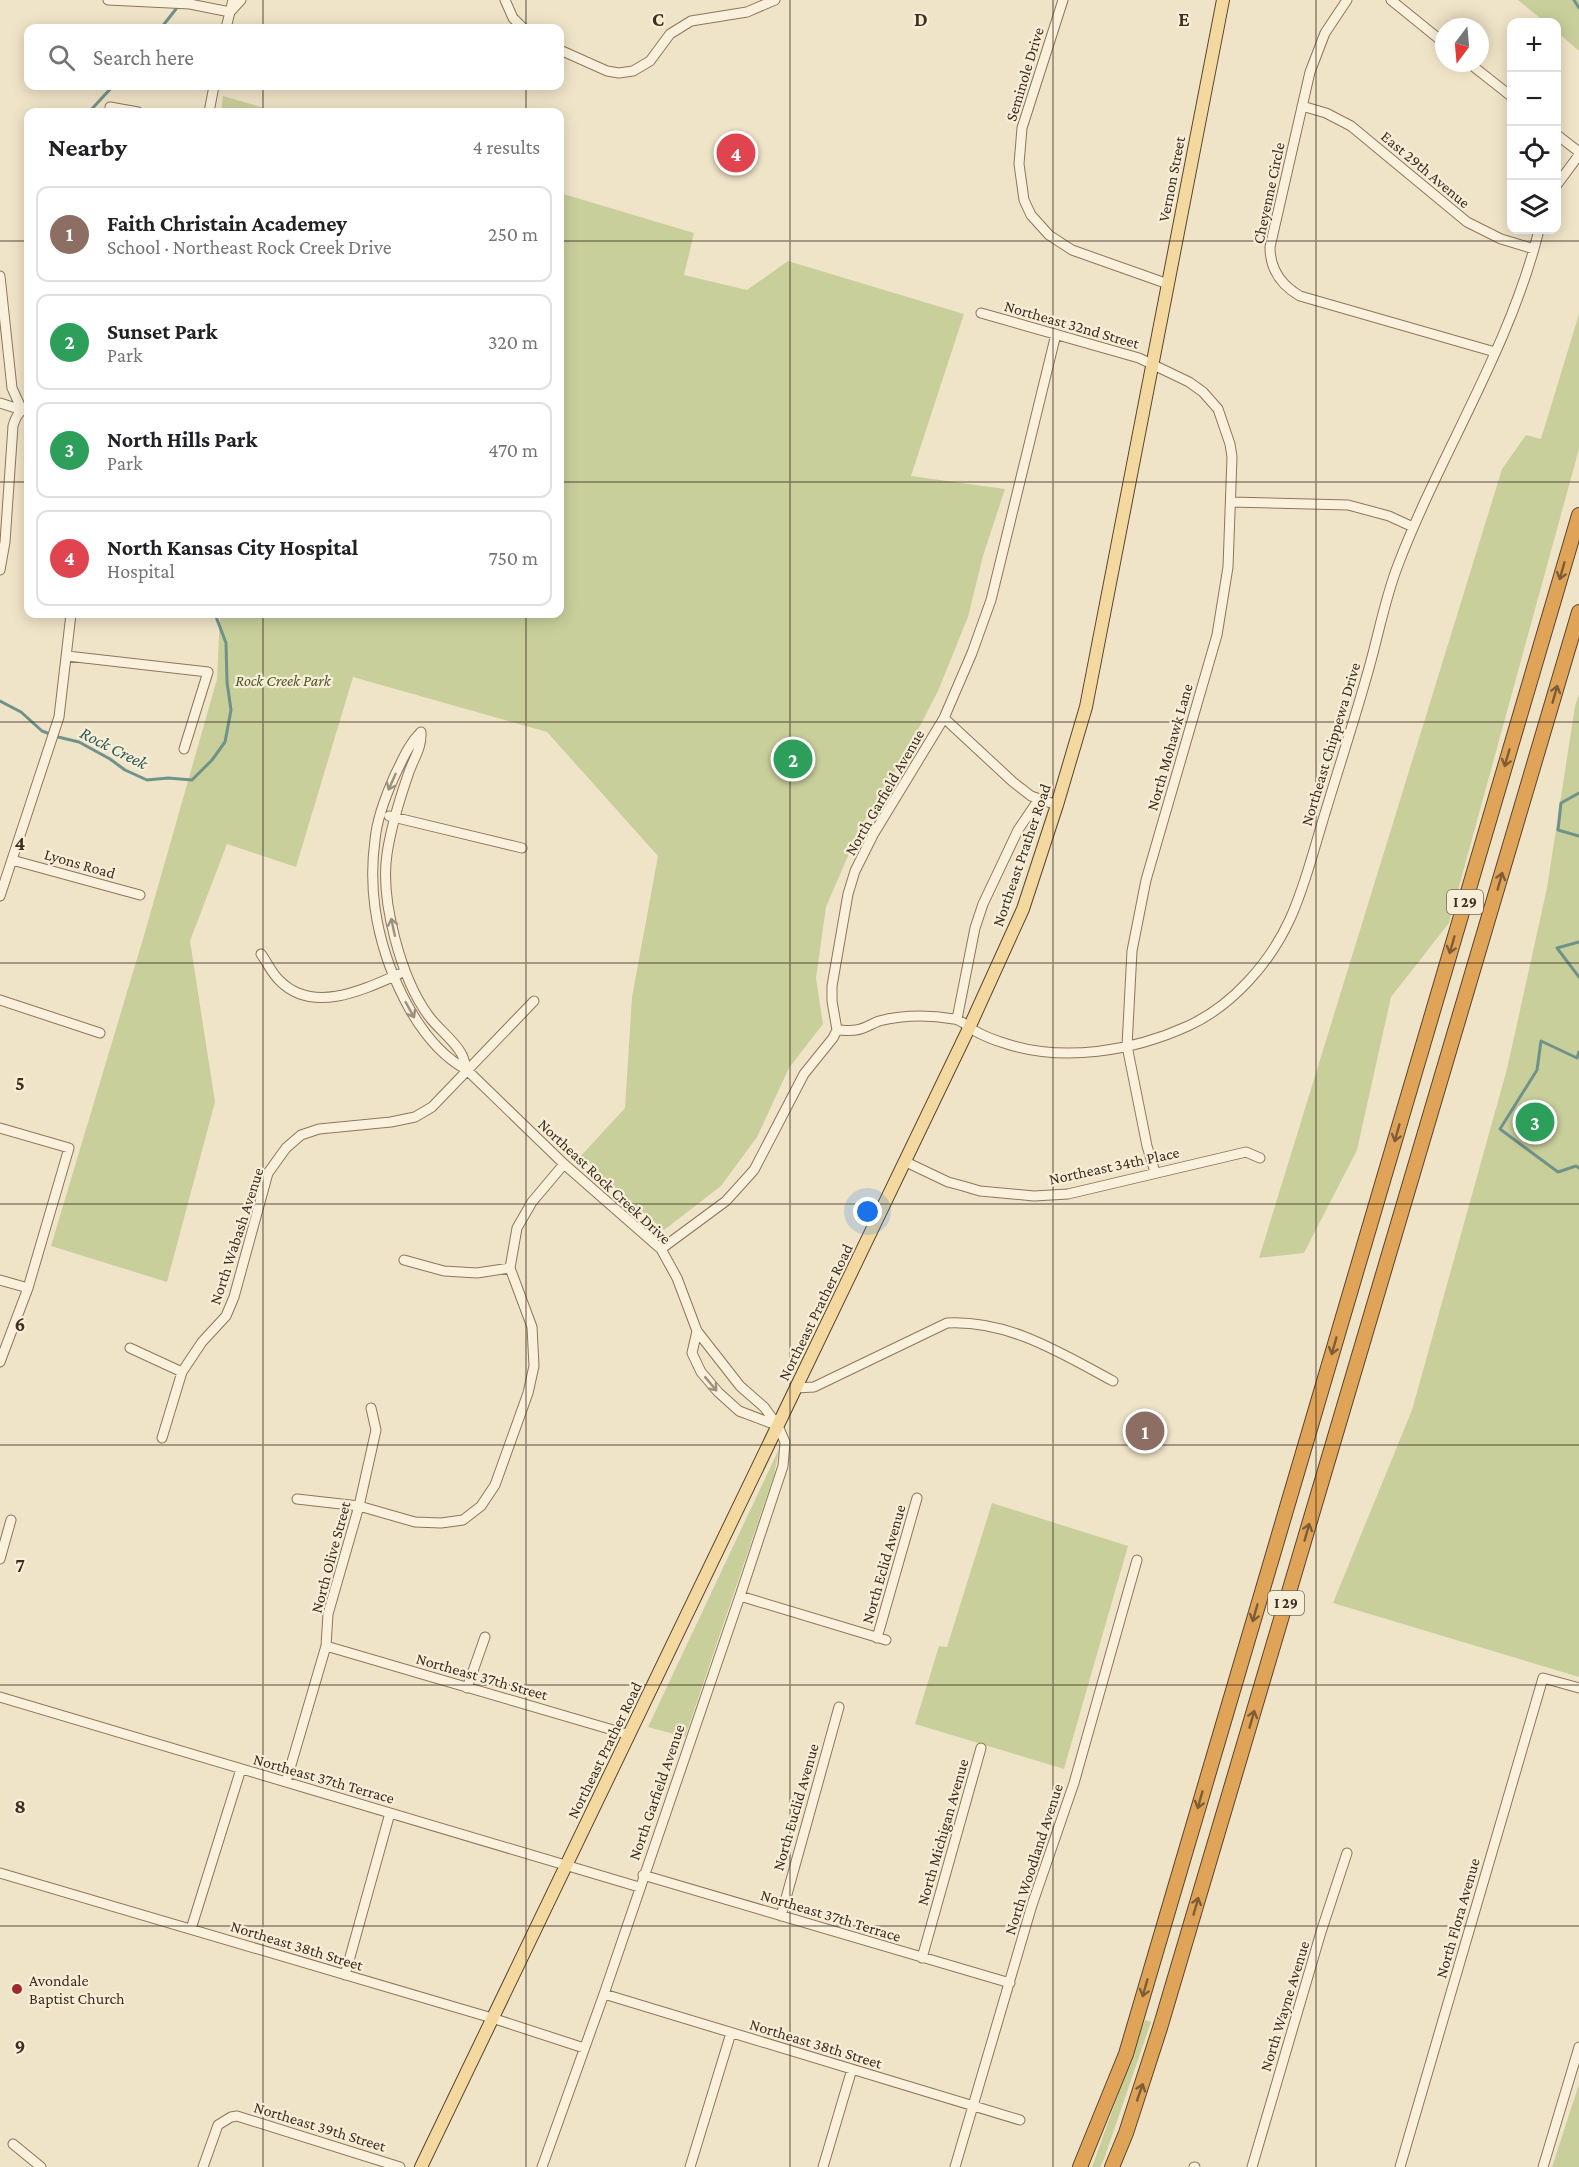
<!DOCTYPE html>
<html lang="en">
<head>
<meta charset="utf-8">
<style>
  body { margin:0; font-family:"Crimson Pro",serif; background:#f2f2f2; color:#202124 }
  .controls { position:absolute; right:18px; top:18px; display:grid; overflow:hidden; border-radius:12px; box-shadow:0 3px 15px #0003 }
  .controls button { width:54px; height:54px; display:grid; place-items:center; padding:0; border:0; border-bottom:2px solid #e0e0e0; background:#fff; color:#202124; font:30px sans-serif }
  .compass { position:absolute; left:1435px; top:18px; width:54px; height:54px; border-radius:50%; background:#fff; box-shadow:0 3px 15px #0003; rotate:196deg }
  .you { position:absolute; left:868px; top:1212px; width:21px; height:21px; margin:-15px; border:4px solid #fff; border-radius:50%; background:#1a73e8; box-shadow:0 0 0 9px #1a73e833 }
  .badge { display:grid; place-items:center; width:39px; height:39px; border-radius:50%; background:#9e2a2b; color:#fff; font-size:20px; font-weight:700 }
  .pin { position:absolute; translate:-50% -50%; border:3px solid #fff; box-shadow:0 2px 6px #0006 }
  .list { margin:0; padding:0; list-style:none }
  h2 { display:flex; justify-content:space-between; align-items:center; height:78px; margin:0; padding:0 24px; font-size:26px }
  h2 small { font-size:20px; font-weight:400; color:#757577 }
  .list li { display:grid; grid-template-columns:39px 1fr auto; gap:18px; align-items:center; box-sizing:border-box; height:96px; margin:0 12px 12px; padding:0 12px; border:2px solid #e0e0e0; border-radius:12px }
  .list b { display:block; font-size:22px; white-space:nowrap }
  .list p { margin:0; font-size:20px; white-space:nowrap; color:#757577 }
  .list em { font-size:20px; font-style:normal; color:#757577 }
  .icon { flex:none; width:33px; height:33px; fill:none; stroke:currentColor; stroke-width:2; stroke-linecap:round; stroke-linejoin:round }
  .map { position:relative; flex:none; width:1579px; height:2167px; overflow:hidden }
  .search { position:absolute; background:#fff; box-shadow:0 3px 15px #0003; left:24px; top:24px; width:540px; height:66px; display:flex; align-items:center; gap:15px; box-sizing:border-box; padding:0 21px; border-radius:12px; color:#757577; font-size:22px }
  .panel { position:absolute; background:#fff; box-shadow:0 3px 15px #0003; left:24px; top:108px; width:540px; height:510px; border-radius:12px }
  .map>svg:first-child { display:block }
</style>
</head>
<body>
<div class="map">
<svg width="1579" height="2167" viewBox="0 0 1579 2167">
  <rect width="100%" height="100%" fill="#f0e4c8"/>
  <path fill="#c9cf9b" d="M1518,0H1579V51L1557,32L1556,22H1545Z
    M223,96L278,112H221Z
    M560,193L694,233L684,275L747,290L788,261L964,314L911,476L1005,489L983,556L968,617L938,691L905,755L860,828L826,907L816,978L823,1024L789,1068L757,1137L721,1186L664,1230L579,1158L625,1108L632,997L658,856L547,732L353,677L296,867L227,844L190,941L215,1102L167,1282L51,1246L145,932L217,679L220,614H560Z
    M1579,314V449L1449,923L1391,997L1357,1150L1304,1253L1259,1258L1502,469L1526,435L1541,439Z
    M1579,694V1677L1333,1603L1412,1410L1507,1069L1547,888L1575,706Z
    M779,1449L774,1475L685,1737L648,1727Z
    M992,1503L1128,1546L1064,1769L915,1724L939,1646L947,1647Z
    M1145,2020L1151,2022L1104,2159L1100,2167H1092Z
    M1579,2084V2167H1552Z"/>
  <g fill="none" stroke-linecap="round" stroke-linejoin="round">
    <path stroke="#6f938a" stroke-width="3" d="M1574,0L1579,8
      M161,28L176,9
      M89,112L113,86
      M0,701L21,712L42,731L50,734
      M58,737L79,742L110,759L125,770L147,780L168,778L192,780L212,760L225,742L231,710L227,682L226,643L215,614
      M1579,793L1561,803L1558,830L1579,836
      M1579,942L1557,948L1579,977
      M1579,1052L1577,1058L1541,1041L1537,1070L1500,1129L1558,1172L1576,1166L1579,1168"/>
    <g stroke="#8d765c" stroke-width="11">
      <path id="minor" d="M108,0L190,4L230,12
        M505,0L513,18L523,28
        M1063,0L1022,128L1019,164L1024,200L1031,215L1049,235L1072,250L1168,284
        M1347,0L1325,33L1310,72L1270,247C1270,270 1281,285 1300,296L1495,352
        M1391,0L1444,43
        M230,12L241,0
        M226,28L233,0
        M560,50L607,71L619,73L633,71L650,61L670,34L691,21L747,12L775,0
        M1469,63L1512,97
        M1302,106L1326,113L1351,126L1467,222L1501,239L1534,249
        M110,107L138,112
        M209,112L214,86
        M1556,134L1579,152
        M1556,186L1579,155
        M0,276L12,388L22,410
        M981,313L1139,358L1189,382L1203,392L1218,409L1230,444L1232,457L1228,567L1217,635L1146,880L1132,951L1127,1046L1147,1146L1155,1172
        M0,403L22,410
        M1231,502L1348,505L1389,516L1413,527
        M0,570L5,542L13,426C16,416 19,411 28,407
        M67,656L208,672L184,749
        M944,718L1013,782L1031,796L1057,805
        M421,732C408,745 403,759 395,775C386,795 377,817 375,840C372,862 372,886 375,908C383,964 415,1042 467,1070L564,1164L661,1249L677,1278L697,1331L740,1386L764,1407L778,1426L785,1442L783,1466L740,1596L604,1994L542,2167
        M421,732C422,749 413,759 408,775C399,801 391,827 387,854C380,900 401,978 428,1015C437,1028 453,1039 461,1053C464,1058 465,1064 467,1070
        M389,816L522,848
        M12,860L140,895
        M0,896L59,717L71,614
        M261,954C267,962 272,974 280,981C313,1014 363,990 399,974
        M0,1000L100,1033
        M957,1019L975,928L983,904L1018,830L1039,799
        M837,1030C843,1030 850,1031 856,1030C864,1029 871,1024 879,1021C903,1015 930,1015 954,1019C963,1020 967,1027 975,1031C984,1036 994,1040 1004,1043C1063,1063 1133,1051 1188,1026C1232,1006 1270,963 1290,919C1303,891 1311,860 1320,830C1336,776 1354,722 1369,668C1379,633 1385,598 1398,565C1441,452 1510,348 1539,230
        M0,1128L69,1148L28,1288L0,1362
        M906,1162L948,1182L963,1186L980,1191L1034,1196L1068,1194L1246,1152L1260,1158
        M661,1249L726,1201L754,1170L804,1074L833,1038L837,1030L832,1001V986L848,894L855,871L873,835L944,718L972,653L991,600L1056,334
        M404,1260L444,1271L477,1273L510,1268
        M0,1280L28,1288
        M697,1331L692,1353L701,1372L718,1392L739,1411L776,1425
        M130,1348L182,1372
        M796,1388L814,1387L947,1323C1009,1320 1061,1353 1113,1381
        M162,1438L182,1372L202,1342L226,1316L234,1297L268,1173L286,1148L301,1135L319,1129L391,1122L415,1117L432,1107L534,1001
        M297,1499L359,1506L415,1522L441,1523L463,1520L481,1506L495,1485L528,1393L534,1366L532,1327L510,1268L517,1228L532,1202L564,1164
        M0,1559L11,1520
        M740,1596L886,1640
        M877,1638L917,1498
        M326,1646L630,1735
        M467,1688L485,1637
        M0,1697L639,1887
        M286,1782L326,1646L328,1614L359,1506L376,1430L371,1408
        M0,1873L492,2018L584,2048
        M643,1875L1010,1983
        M781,1916L839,1707
        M191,1929L241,1769
        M922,1958L981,1748
        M345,1975L390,1813
        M604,1994L1020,2120
        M13,2144L41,2167
        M203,2167L218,2125L231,2117L237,2116L400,2167
        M690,2167L731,2033
        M823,2167L852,2069
        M955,2167L1032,1905L1074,1783L1137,1560
        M1194,2167H1195
        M1252,2167L1321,1932L1347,1853
        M1400,2167L1543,1678L1579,1688
        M1543,2167L1579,2047"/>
    </g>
    <g stroke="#5b4430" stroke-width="14">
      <path id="major" d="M421,2167L969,1028L1023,909L1057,805L1086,707L1223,0"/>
    </g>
    <g stroke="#5b4430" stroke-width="16">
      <path id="highway" d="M1080,2167L1126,2054L1579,515
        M1112,2167L1126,2133L1160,2028L1579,612"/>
    </g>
    <use href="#minor" stroke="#faf1dc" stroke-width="9"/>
    <use href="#major" stroke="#f3d9a0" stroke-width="12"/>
    <use href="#highway" stroke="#e0a458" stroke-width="14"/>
  </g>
  <defs><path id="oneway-shaft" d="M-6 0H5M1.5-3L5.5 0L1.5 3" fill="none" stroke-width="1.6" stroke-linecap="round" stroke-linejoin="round" transform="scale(1.5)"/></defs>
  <g stroke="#7e5d36">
    <use href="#oneway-shaft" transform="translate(1562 571) rotate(106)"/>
    <use href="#oneway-shaft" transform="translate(1555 694) rotate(-74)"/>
    <use href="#oneway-shaft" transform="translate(1507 758) rotate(106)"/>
    <use href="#oneway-shaft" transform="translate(1500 881) rotate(-74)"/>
    <use href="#oneway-shaft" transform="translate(1452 945) rotate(106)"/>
    <use href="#oneway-shaft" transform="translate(1397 1133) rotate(106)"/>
    <use href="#oneway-shaft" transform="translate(1334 1346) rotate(106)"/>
    <use href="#oneway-shaft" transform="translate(1307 1532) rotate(-74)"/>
    <use href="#oneway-shaft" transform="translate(1255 1613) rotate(106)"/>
    <use href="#oneway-shaft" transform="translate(1252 1719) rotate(-74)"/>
    <use href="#oneway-shaft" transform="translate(1200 1800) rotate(106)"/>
    <use href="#oneway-shaft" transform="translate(1196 1906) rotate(-74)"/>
    <use href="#oneway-shaft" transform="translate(1145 1988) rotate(106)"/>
    <use href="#oneway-shaft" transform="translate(1140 2092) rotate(-71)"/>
  </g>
  <g stroke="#9c907e">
    <use href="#oneway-shaft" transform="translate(392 782) rotate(114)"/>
    <use href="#oneway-shaft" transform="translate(393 927) rotate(-102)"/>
    <use href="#oneway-shaft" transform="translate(410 1010) rotate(61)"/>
    <use href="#oneway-shaft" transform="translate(711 1384) rotate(50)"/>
  </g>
  <path fill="none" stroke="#3d2e20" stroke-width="1.5" stroke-opacity="0.55" d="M263,0V28M526,0V28M790,0V2167M1053,0V2167M1316,0V2167M263,86V112M526,86V112M0,241H28M560,241H1579M0,482H28M560,482H1579M263,614V2167M526,614V2167M0,722H1579M0,963H1579M0,1204H1579M0,1445H1579M0,1685H1579M0,1926H1579"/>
  <circle fill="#9e2a2b" stroke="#f7eed8" stroke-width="2" cx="17" cy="1989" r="6"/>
  <g text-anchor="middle" stroke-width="4.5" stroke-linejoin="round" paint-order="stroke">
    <g fill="#f7eed8" stroke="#756857" stroke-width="1.5">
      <rect x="1447" y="890" width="36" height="24" rx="4.5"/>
      <rect x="1268" y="1591" width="36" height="24" rx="4.5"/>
    </g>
    <g font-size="15" font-weight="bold" fill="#3d2e20">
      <text x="1465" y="907">I 29</text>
      <text x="1286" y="1608">I 29</text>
    </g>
    <g font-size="16" fill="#3d2e20" stroke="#f7eed8">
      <text transform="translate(1024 74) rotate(-73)" y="6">Seminole Drive</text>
      <text transform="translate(1426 169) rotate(40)" y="6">East 29th Avenue</text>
      <text transform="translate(1171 179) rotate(-79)" y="6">Vernon Street</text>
      <text transform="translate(1268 193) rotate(-78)" y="6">Cheyenne Circle</text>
      <text transform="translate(1072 324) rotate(16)" y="6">Northeast 32nd Street</text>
      <text transform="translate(1330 744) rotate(-73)" y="6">Northeast Chippewa Drive</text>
      <text transform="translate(1169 747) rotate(-74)" y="6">North Mohawk Lane</text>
      <text transform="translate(884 792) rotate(-60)" y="6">North Garfield Avenue</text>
      <text transform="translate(1021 855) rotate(-71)" y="6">Northeast Prather Road</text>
      <text transform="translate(80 863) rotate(16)" y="6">Lyons Road</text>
      <text transform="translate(1114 1165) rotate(-12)" y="6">Northeast 34th Place</text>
      <text transform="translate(605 1181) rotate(43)" y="6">Northeast Rock Creek Drive</text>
      <text transform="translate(236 1236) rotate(-72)" y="6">North Wabash Avenue</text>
      <text transform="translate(815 1312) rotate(-64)" y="6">Northeast Prather Road</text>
      <text transform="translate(330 1557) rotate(-75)" y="6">North Olive Street</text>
      <text transform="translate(883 1564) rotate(-74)" y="6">North Eclid Avenue</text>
      <text transform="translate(482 1676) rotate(16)" y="6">Northeast 37th Street</text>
      <text transform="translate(604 1750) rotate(-64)" y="6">Northeast Prather Road</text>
      <text transform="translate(324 1778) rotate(16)" y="6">Northeast 37th Terrace</text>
      <text transform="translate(656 1792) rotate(-71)" y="6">North Garfield Avenue</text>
      <text transform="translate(795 1807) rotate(-74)" y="6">North Euclid Avenue</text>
      <text transform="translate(942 1832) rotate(-74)" y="6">North Michigan Avenue</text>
      <text transform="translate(1033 1859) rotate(-72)" y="6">North Woodland Avenue</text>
      <text transform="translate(831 1915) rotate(17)" y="6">Northeast 37th Terrace</text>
      <text transform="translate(1457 1918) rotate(-74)" y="6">North Flora Avenue</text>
      <text transform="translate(297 1945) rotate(17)" y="6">Northeast 38th Street</text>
      <text transform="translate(1284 2006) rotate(-73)" y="6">North Wayne Avenue</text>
      <text transform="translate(816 2043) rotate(17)" y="6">Northeast 38th Street</text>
      <text transform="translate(320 2126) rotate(17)" y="6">Northeast 39th Street</text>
    </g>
    <g font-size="16" font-style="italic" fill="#4d5a26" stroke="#f7eed8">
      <text x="283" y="686">Rock Creek Park</text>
    </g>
    <g font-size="16" fill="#3d2e20" stroke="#f7eed8" text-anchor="start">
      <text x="29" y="1986">Avondale<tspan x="29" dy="18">Baptist Church</tspan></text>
    </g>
    <g font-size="18" font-style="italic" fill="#2f5d5a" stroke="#f7eed8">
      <text transform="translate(114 748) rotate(27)" y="6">Rock Creek</text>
    </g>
  </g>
  <g font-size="20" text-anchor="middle" font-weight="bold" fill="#3d2e20" stroke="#f7eed8" stroke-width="4.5" stroke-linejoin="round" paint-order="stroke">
    <text x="658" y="26">C</text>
    <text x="921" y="26">D</text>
    <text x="1184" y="26">E</text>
    <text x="20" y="850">4</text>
    <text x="20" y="1090">5</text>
    <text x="20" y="1331">6</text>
    <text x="20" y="1572">7</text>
    <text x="20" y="1813">8</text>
    <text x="20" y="2053">9</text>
  </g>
</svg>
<div class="controls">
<button>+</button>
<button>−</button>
<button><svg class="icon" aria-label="locate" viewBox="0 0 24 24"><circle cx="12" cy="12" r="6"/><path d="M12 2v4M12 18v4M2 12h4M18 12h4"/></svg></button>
<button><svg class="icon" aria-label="layers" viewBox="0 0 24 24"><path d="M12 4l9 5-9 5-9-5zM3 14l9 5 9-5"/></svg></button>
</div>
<svg class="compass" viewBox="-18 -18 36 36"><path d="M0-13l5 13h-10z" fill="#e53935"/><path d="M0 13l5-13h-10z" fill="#757577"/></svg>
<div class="you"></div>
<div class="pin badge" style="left:1145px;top:1431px;background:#8d6e63">1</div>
<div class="pin badge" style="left:793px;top:759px;background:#2e9e5b">2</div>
<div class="pin badge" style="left:1535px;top:1122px;background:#2e9e5b">3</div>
<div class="pin badge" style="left:736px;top:153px;background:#e0444e">4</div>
<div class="search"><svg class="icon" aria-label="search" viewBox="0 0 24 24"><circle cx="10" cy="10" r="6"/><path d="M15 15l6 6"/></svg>Search here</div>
<section class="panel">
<h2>Nearby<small>4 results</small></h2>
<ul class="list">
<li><span class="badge" style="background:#8d6e63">1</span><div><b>Faith Christain Academey</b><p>School · Northeast Rock Creek Drive</p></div><em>250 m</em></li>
<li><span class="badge" style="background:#2e9e5b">2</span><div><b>Sunset Park</b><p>Park</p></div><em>320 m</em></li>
<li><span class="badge" style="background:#2e9e5b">3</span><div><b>North Hills Park</b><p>Park</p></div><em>470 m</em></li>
<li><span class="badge" style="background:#e0444e">4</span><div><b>North Kansas City Hospital</b><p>Hospital</p></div><em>750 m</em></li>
</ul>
</section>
</div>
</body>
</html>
